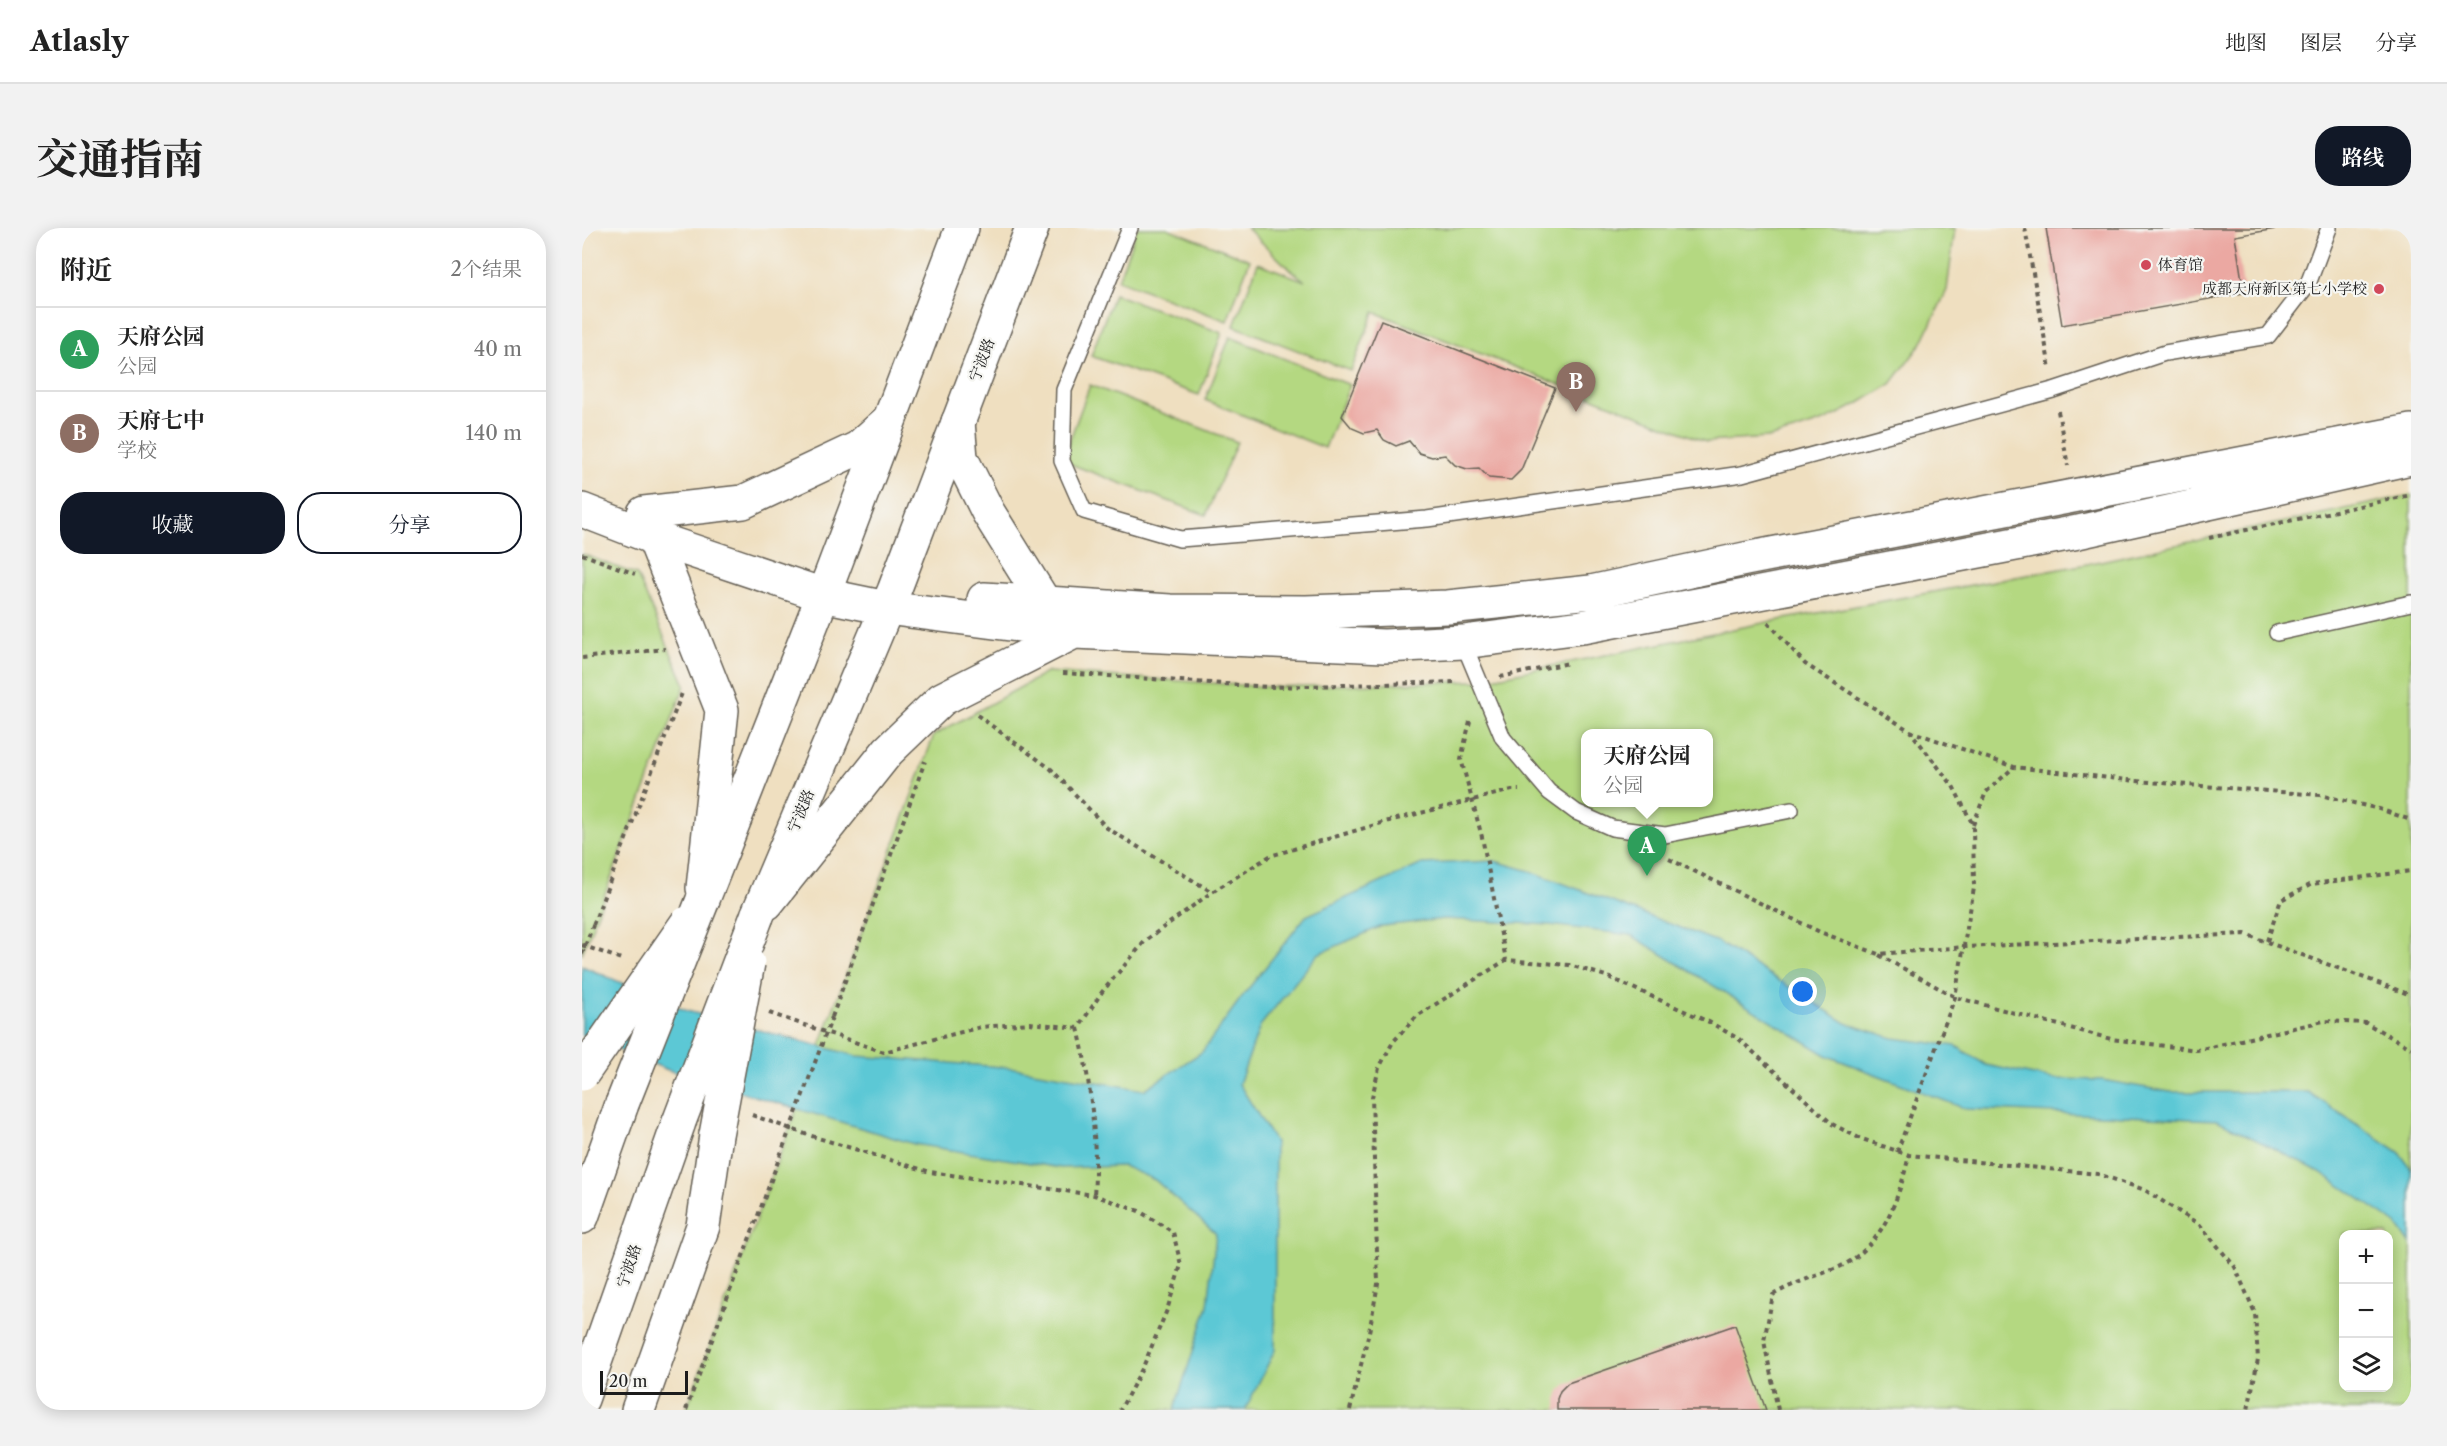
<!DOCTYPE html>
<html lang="zh">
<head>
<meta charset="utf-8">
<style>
  body { margin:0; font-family:"Libre Caslon Text","Noto Serif SC",serif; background:#f2f2f2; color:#222 }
  .controls { position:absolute; right:18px; bottom:18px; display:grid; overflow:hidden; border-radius:12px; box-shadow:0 3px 15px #0003 }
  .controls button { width:54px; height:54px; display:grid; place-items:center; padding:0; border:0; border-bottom:2px solid #e0e0e0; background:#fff; color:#222; font:30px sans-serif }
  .scale { position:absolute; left:18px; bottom:15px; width:88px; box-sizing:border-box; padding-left:6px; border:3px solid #1c1c1c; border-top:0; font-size:16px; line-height:21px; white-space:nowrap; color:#1c1c1c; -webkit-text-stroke:4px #f6f6f2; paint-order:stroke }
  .you { position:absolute; left:1221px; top:764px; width:21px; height:21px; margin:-15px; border:4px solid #fff; border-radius:50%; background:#1a73e8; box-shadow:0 0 0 9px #1a73e833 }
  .badge { display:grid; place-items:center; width:39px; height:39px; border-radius:50%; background:#111827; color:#fff; font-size:20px; font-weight:700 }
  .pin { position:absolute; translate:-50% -50px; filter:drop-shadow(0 2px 3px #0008) }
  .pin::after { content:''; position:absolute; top:32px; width:21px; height:18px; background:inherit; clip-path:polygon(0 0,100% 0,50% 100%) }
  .popup { position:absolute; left:999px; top:501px; width:132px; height:78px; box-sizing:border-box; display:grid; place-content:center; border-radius:12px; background:#fff; filter:drop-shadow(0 2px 4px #0005); font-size:20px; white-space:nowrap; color:#767676 }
  .popup b { font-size:22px; color:#222 }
  .popup::after { content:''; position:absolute; left:50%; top:100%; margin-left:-12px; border:12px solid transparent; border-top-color:#fff }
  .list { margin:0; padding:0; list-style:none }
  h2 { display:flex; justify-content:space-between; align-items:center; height:78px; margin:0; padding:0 24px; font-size:26px }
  h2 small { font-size:20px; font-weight:400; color:#767676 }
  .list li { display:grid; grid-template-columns:39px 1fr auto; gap:18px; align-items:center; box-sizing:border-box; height:84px; padding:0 24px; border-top:2px solid #e0e0e0 }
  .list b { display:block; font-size:22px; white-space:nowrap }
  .list p { margin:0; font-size:20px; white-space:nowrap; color:#767676 }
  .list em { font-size:20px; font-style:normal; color:#767676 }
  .actions { display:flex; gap:12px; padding:18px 24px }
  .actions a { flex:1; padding:14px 0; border:2px solid #111827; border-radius:24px; text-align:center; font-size:21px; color:#111827 }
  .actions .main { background:#111827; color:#fff }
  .icon { flex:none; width:33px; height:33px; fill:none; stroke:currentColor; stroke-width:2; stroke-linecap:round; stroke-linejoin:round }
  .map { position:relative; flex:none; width:1829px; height:1182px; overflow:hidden; border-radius:24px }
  header { display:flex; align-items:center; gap:36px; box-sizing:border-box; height:84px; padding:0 30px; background:#fff; border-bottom:2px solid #e0e0e0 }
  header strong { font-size:28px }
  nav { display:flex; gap:33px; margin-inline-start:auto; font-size:21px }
  .intro { display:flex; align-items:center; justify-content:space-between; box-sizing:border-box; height:144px; padding:0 36px }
  h1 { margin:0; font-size:42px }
  .button { padding:15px 27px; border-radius:24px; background:#111827; color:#fff; font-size:21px; font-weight:700 }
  main { display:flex; gap:36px; padding:0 36px }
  aside { flex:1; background:#fff; border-radius:24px; box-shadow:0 3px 15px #0003 }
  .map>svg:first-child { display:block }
</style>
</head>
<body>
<header>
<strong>Atlasly</strong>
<nav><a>地图</a><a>图层</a><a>分享</a></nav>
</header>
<div class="intro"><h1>交通指南</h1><a class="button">路线</a></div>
<main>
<aside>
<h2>附近<small>2个结果</small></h2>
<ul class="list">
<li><span class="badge" style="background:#2e9e5b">A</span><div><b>天府公园</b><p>公园</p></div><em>40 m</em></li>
<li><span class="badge" style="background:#8d6e63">B</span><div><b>天府七中</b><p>学校</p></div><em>140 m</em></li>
</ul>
<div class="actions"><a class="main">收藏</a><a>分享</a></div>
</aside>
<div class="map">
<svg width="1829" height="1182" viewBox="0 0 1829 1182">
  <rect width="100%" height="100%" fill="#f6f6f2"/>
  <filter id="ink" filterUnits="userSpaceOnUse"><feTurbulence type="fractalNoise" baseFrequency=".0167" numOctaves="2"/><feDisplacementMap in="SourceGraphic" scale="12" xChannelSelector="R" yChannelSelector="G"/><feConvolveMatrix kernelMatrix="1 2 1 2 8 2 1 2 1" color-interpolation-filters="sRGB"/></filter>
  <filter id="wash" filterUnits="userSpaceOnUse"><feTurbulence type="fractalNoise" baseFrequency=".008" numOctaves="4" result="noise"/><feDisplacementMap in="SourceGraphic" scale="24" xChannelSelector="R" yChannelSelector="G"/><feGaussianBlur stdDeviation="1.35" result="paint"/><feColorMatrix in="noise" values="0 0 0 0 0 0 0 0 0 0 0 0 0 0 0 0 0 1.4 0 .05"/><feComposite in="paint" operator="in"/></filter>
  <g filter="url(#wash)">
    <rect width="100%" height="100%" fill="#efdfc0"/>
    <path fill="#b4d881" stroke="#687a4e" stroke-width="1.5" fill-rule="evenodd" d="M555,0H585L668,32L645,93L536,52Z
      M665,0H1373L1365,62L1339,116L1309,156L1274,177L1242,193L1212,203L1185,210L1124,214L792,84L769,143L652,98L676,35L723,53L701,35Z
      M532,66L640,105L617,167L509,128Z
      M648,109L768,157L743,220L623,172Z
      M508,157L655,214L624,287L480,233Z
      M1829,267V1182H104L352,507L466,444L687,459L896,453L1186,394L1500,337ZM1004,506H1126V574H1004ZM1762,1006H1806V1160H1762Z
      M0,326L55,347L103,457L0,726Z"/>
    <path fill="#5cc8d5" stroke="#3c7278" stroke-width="1.5" d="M913,633L948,643L1136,714L1264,795L1311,810L1374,818L1404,837L1471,851L1520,852L1588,864H1726L1817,924L1829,941V1017L1815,996L1738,944L1635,892L1384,881L1246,828L1049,707L968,697L862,691L800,698L736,726L678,798L657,856L693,914V1122L663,1182H592L626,1077L634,1006L573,952L541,938L479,940L332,916L86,842L0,807V738L105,783L275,828L433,840L562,862L620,824L659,770L724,688L840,636Z"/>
    <g id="blocks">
      <path fill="#eba8a2" d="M1464,0H1693V1L1653,8L1662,65L1480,97Z
        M799,92L973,160L939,242L929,252L907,250L897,240L885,241L873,237L863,227L850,229L837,225L827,213L814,218L802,212L795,202L782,205L770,200L760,188Z
        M1153,1097L1184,1182H975V1171L978,1163L986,1155Z"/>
    </g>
  </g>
  <g filter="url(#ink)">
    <use href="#blocks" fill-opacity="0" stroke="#666055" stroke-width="1.5"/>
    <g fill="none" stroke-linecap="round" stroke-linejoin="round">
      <g stroke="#666055" stroke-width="18">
        <path id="service" d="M548,0L482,162L480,233L502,283L598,311L845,291L1160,246L1471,162L1583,125L1686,108L1726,56L1747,0
          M1695,405L1829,375
          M881,414L921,510L967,564L994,584L1030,600L1083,607L1209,582"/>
      </g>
      <g stroke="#666055" stroke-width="36">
        <path id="tertiary" d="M376,194L379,230L406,284L464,377
          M0,282L72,310L241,367L304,380L492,404L802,418L881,414L1000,399L1496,304L1829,230
          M62,285L161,274L276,220L307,192
          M72,310L140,482L121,660
          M402,371L588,383L724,384L866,379L1009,364L1163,331L1829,203
          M185,675L306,523L360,471L492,404
          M56,1182L121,998L134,907"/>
      </g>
      <g stroke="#666055" stroke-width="36">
        <path id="secondary" d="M120,674L249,347L380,0
          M175,688L312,363L450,0
          M0,989L40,876
          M0,1171L97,894"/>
      </g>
      <path stroke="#666055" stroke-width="4" stroke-dasharray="4.5 4.5" stroke-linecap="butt" d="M1443,0L1468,141
        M1476,183L1486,238
        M1627,310L1829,267
        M0,326L53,346
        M1186,394L1223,436L1328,503L1432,539L1554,553L1738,567L1797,581L1829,592
        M0,430L83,421
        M481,445L687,459L875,454
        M918,449L987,435
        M395,487L469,541L525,600L630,664
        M888,493L879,531L900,609L924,732
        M1391,597L1404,564L1432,539
        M1087,631L1238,704L1296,726L1383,719L1663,706L1829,767
        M11,697L100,465
        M1685,713L1699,672L1730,656L1829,643
        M0,717L42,732
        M1297,727L1373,769L1529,811L1615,822L1742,793L1784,795L1829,820
        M187,785L302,824L399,799L448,795L496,800L520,764L564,712L630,664L688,628L803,594L930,562H937
        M250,789L343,533
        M496,800C508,851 516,915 512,967
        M170,887L223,906L348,944L512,967L557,983L591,1004L599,1037L585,1082L561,1139L538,1182
        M1315,924L1373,769L1392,660L1391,597L1371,558L1328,503
        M104,1182L198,928
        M768,1182L787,1104L796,1056L790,869L797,840L811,814L835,788L924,732L987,737L1024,748L1127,794L1157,811L1250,896L1277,910L1327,927L1516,946L1563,962L1618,997L1653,1039L1673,1085L1676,1131L1666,1182
        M1196,1182L1182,1113L1191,1067C1213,1054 1232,1049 1255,1040C1300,1021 1317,971 1327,927"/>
      <use href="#service" stroke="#fff" stroke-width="15"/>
      <use href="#tertiary" stroke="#fff" stroke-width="33"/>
      <use href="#secondary" stroke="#fff" stroke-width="33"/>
      <g stroke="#666055" stroke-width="36" stroke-linecap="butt">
        <path id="tertiary-bridge" d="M0,846L105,695
          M134,907L166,735"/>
      </g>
      <g stroke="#666055" stroke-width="36" stroke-linecap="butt">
        <path id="secondary-bridge" d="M40,876L120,674
          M97,894L175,688"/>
      </g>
      <path stroke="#666055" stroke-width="4" stroke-dasharray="4.5 4.5" stroke-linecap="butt" d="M0,726L11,697
        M198,928L250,789"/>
      <use href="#tertiary-bridge" stroke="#fff" stroke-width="33"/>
      <use href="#secondary-bridge" stroke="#fff" stroke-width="33"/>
    </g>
  </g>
  <g fill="#d1495b" stroke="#f6f6f2" stroke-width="2">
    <circle cx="1564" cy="37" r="6"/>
    <circle cx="1797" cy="61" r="6"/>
  </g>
  <g text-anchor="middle" stroke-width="4.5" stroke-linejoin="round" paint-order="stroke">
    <g font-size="15" fill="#1c1c1c" stroke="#f6f6f2" text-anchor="start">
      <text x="1576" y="42">体育馆</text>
      <text x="1785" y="66" text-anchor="end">成都天府新区第七小学校</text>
    </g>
    <g font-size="15" fill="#1c1c1c" stroke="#f6f6f2">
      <text transform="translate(400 132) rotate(-69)" y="5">宁波路</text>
      <text transform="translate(219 583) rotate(-67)" y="5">宁波路</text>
      <text transform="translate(47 1038) rotate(-71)" y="5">宁波路</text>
    </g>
  </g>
</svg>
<div class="controls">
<button>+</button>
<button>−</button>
<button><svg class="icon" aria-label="layers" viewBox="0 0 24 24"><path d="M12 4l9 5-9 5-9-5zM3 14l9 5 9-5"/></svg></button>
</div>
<div class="scale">20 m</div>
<div class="you"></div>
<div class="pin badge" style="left:1065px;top:648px;background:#2e9e5b">A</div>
<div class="popup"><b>天府公园</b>公园</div>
<div class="pin badge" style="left:994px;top:184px;background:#8d6e63">B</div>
</div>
</main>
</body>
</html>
